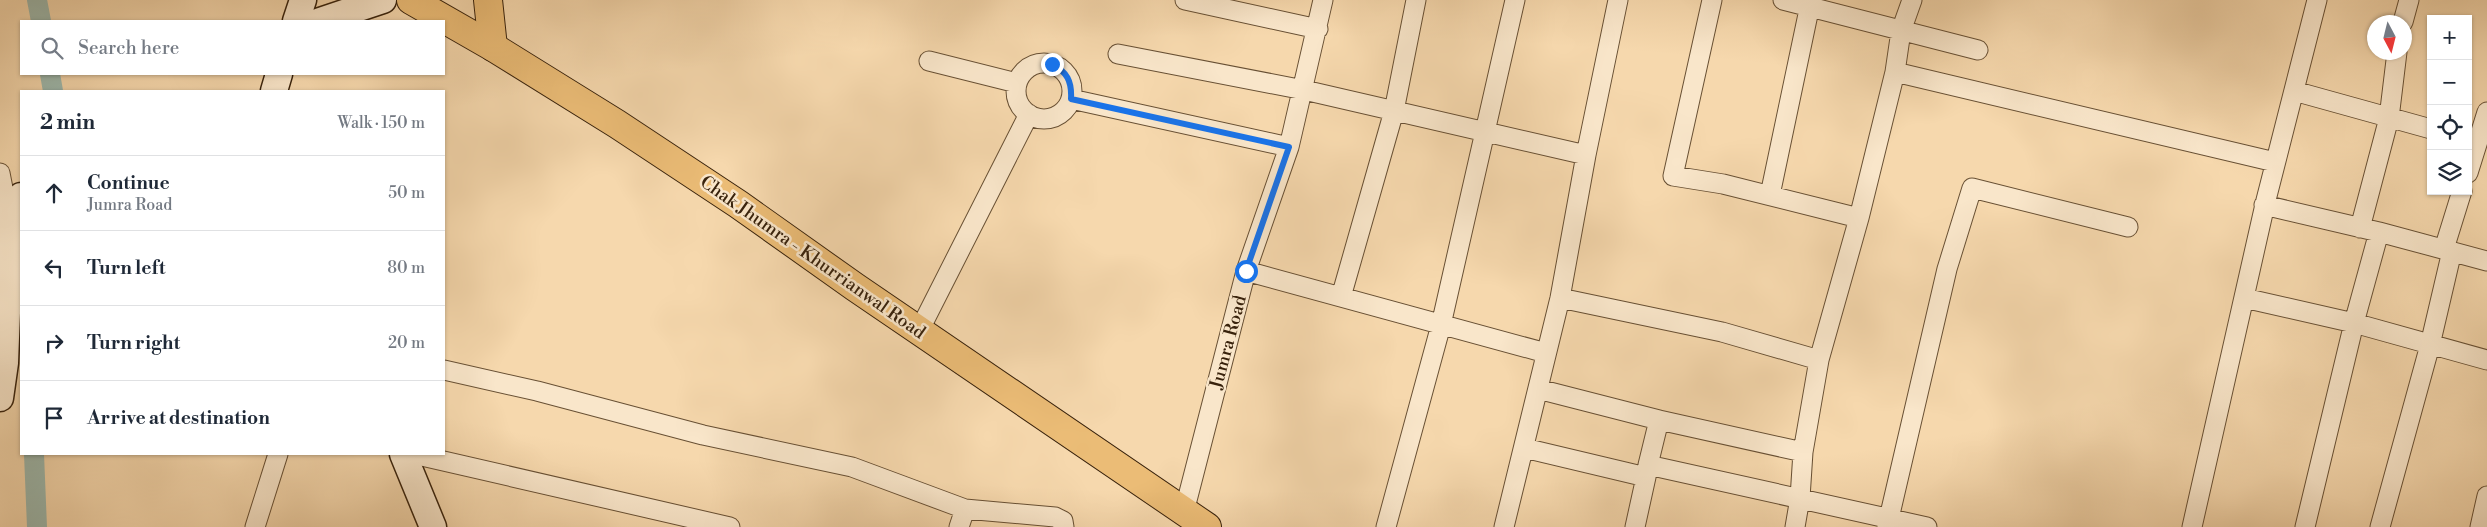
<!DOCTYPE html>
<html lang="en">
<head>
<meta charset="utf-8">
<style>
  body { margin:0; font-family:"Libre Bodoni",serif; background:#f6f6f7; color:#1f2937 }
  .controls { position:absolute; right:15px; top:15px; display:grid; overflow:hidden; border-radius:0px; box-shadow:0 1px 4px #0004 }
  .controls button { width:45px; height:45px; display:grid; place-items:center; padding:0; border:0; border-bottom:1px solid #e0e1e3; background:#fff; color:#1f2937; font:25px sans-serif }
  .compass { position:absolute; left:2367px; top:15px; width:45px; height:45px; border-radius:50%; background:#fff; box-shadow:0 1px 4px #0004; rotate:173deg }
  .stop { position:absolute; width:15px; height:15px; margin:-11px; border:4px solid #1a73e8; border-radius:50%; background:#fff }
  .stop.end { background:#1a73e8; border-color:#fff; box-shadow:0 1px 5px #0008 }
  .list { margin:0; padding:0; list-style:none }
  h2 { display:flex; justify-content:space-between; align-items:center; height:65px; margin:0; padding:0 20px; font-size:21px }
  h2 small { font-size:16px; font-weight:400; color:#747a83 }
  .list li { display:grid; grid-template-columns:32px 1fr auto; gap:15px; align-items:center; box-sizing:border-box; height:75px; padding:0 20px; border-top:1px solid #e0e1e3 }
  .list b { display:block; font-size:19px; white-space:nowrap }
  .list p { margin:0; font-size:16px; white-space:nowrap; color:#747a83 }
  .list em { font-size:16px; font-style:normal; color:#747a83 }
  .icon { flex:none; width:28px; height:28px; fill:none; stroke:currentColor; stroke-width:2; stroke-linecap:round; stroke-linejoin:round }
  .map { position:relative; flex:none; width:2487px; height:527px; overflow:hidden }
  .search { position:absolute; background:#fff; box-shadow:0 1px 4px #0004; left:20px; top:20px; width:425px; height:55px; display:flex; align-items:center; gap:12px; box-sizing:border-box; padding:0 18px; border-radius:0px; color:#747a83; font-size:19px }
  .panel { position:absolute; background:#fff; box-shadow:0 1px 4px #0004; left:20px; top:90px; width:425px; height:365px; border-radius:0px }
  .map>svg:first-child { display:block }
</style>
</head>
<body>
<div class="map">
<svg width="2487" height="527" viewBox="0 0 2487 527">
  <rect width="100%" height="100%" fill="#f6d8ad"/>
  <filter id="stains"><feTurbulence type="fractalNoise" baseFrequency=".004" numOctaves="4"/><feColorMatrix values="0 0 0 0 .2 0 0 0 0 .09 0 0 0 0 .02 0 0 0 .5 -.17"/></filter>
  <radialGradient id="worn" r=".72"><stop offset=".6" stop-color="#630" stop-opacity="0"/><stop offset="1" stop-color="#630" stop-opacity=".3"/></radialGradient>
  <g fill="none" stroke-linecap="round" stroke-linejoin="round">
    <path stroke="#9db9ae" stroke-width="20" d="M37,0L41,21
      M50,74L53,91
      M34,454L37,527"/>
    <g stroke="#685034" stroke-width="21">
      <path id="street" d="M1185,0L1318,29
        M1712,0L1673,176L1723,184L1859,218
        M1783,0L1978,50
        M2403,22L2409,0
        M1118,54L1304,90L1586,155
        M929,61L1017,83
        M1016 91a28 28 0 1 1 56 0a28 28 0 1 1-56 0Z
        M1895,72L2275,162
        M2294,91L2431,129
        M1071,99L1289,147
        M0,173L9,219
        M2468,173L2487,112
        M1770,195L1811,0
        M2264,205L2379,232L2487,261
        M2360,228L2389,118L2397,52
        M2444,249L2462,191
        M1246,271L1546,353
        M1341,297L1394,111L1416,0
        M1560,298L1722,332L1819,360
        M2244,298L2354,323L2487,360
        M919,331L1029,114
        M444,370L537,391L703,435L852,467L965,509L1055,517L1063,521L1064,527
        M1538,389L1659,420L1648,465
        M1659,420L1803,452
        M1524,448L1646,477L1648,465L1927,527
        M413,454L730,527
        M1184,512L1246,271L1289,147L1323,0
        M255,527L278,454
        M959,527L965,509
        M1386,527L1441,325L1515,0
        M1504,527L1560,298L1586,155L1618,0
        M1635,527L1646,477
        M1795,527L1800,498L1803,452L1819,360L1859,218L1895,72L1901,31L1912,0
        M1887,527L1947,269L1972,188L2128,227
        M2192,527L2266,200L2317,0
        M2305,527L2354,323L2379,232
        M2380,527L2430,345L2452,251
        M2480,527L2487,496"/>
    </g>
    <g stroke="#38220c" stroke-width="29">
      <path id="secondary" d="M296,21L303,0
        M320,21L383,0
        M274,91L279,74
        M0,398L5,363L7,313L9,219L21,196
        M403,454L433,527"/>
    </g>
    <g stroke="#38220c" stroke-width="30">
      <path id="primary" d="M411,0L493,47L617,124L738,204L855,287L1207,527"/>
    </g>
    <g stroke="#38220c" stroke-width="30">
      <path id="highway" d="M488,0L493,47"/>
    </g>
    <use href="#street" stroke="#f9e6ca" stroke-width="19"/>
    <use href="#secondary" stroke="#f9e6ca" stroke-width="26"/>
    <use href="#primary" stroke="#ebbc76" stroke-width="28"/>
    <use href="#highway" stroke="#ebbc76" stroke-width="28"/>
  </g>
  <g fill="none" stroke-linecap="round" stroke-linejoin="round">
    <path stroke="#1a73e8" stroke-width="6" d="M1052,64C1067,72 1072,81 1071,99L1289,147L1246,271"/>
  </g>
  <g text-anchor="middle" stroke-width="5" stroke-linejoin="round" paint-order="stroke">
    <g font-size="18" fill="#38220c" stroke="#f9e6ca">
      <text transform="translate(813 257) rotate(35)" y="6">Chak Jhumra - Khurrianwal Road</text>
      <text transform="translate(1228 342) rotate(-75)" y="6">Jumra Road</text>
    </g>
  </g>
  <rect width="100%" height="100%" filter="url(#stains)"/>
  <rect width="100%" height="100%" fill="url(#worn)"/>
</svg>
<div class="controls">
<button>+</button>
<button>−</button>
<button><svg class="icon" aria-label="locate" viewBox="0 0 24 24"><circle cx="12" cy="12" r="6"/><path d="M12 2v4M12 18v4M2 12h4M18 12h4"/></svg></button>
<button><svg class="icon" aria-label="layers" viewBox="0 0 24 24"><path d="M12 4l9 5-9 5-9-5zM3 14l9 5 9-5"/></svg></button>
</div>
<svg class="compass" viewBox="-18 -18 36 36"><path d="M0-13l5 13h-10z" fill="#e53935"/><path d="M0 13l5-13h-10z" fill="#747a83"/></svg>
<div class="stop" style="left:1246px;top:271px"></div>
<div class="stop end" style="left:1052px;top:64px"></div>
<div class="search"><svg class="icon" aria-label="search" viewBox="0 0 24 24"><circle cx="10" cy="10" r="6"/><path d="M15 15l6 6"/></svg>Search here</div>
<section class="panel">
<h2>2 min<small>Walk · 150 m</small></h2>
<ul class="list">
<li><svg class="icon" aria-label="ahead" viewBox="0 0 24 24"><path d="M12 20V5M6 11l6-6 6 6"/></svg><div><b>Continue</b><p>Jumra Road</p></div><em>50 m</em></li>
<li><svg class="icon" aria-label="left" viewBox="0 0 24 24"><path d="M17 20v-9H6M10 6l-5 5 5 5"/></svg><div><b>Turn left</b></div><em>80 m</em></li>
<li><svg class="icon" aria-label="right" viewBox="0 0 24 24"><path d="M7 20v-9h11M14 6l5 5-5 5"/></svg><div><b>Turn right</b></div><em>20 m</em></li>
<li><svg class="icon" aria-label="arrive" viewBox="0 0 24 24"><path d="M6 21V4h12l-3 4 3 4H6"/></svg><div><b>Arrive at destination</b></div></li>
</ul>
</section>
</div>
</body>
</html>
